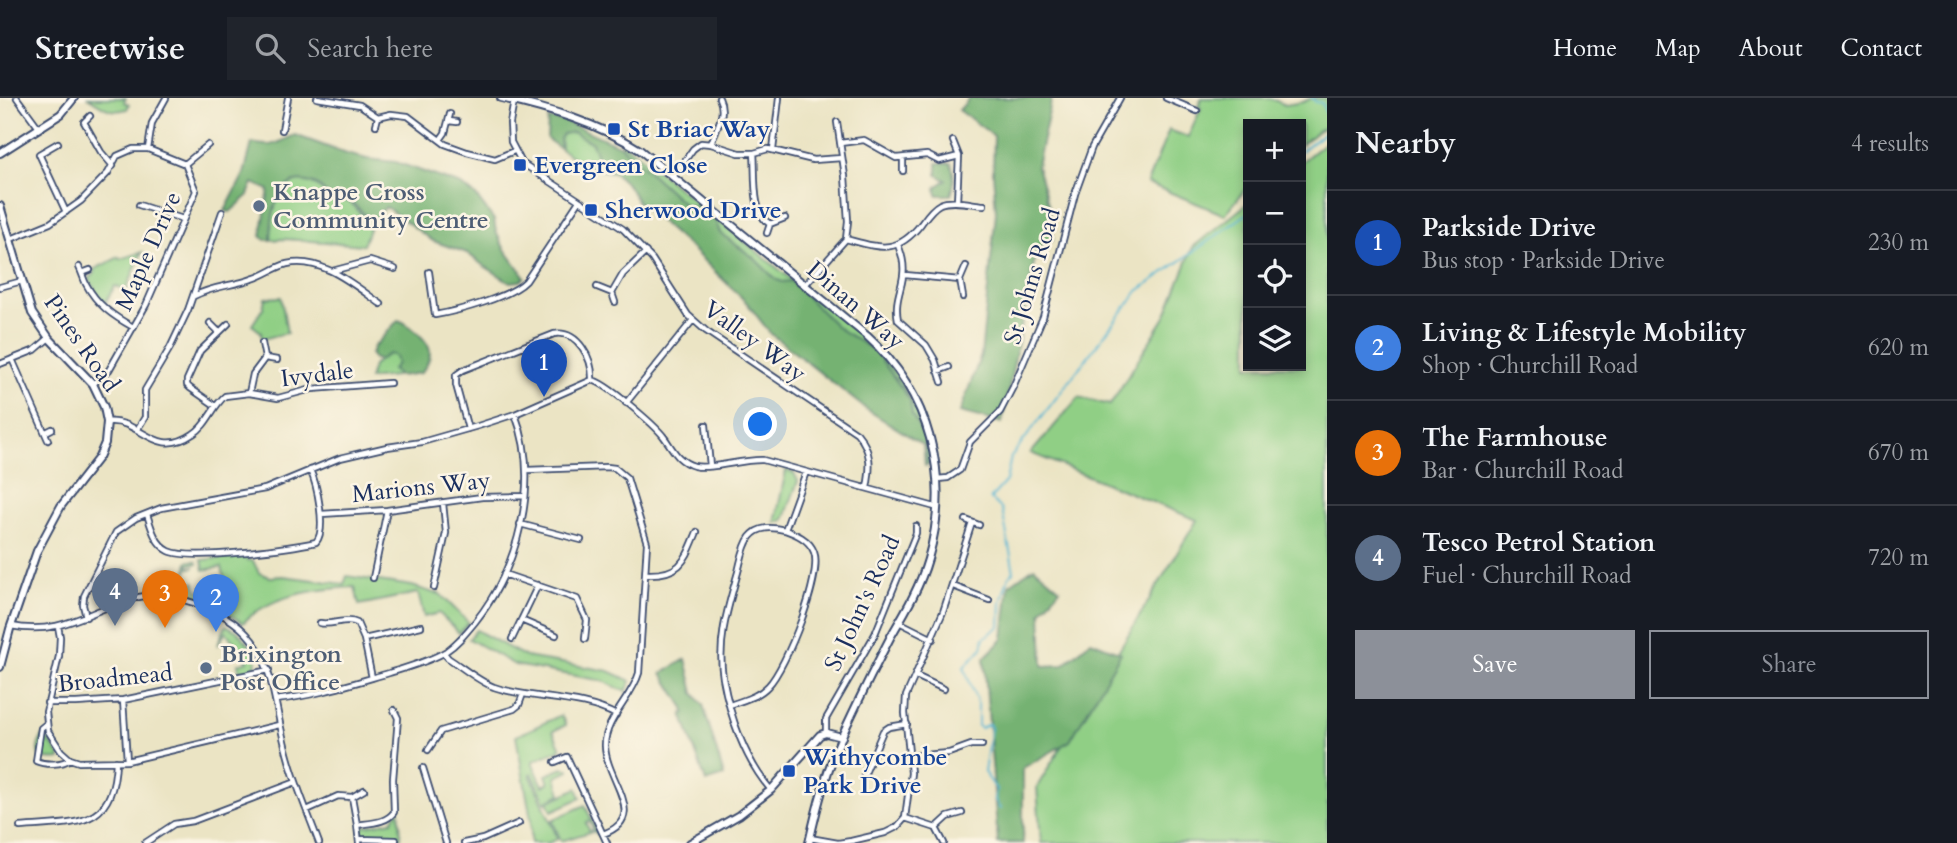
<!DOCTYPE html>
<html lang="en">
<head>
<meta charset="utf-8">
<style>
  body { margin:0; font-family:Cardo,serif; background:#20242c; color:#f1f3f6 }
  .controls { position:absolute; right:21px; top:21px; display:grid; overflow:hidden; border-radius:0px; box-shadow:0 4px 10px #0003 }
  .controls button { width:63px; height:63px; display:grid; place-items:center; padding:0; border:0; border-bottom:2px solid #363941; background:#171b24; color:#f1f3f6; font:35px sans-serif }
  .you { position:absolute; left:761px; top:327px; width:24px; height:24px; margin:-18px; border:5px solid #fff; border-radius:50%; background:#1a73e8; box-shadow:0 0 0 10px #1a73e833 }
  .badge { display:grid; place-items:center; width:46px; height:46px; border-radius:50%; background:#8c9099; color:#fff; font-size:23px; font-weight:700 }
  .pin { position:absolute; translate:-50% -58px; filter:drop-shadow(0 2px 4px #0008) }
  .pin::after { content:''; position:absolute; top:37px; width:24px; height:21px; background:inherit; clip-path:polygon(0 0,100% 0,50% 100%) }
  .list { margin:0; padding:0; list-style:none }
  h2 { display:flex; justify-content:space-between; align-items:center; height:91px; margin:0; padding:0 28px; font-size:30px }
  h2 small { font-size:23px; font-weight:400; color:#9ea1a6 }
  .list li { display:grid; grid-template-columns:46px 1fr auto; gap:21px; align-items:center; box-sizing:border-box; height:105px; padding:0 28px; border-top:2px solid #363941 }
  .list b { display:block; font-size:26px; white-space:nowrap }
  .list p { margin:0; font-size:23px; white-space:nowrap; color:#9ea1a6 }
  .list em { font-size:23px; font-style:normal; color:#9ea1a6 }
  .actions { display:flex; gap:14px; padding:21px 28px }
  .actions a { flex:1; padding:16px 0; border:2px solid #8c9099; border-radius:0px; text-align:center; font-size:24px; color:#8c9099 }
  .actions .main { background:#8c9099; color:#fff }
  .icon { flex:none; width:38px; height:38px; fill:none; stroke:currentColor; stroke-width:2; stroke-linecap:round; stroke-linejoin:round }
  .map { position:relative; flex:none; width:1327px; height:745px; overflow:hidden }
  header { display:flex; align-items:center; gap:42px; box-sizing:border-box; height:98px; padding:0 35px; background:#171b24; border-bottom:2px solid #363941 }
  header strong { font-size:33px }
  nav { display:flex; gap:38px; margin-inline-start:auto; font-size:24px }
  .search { width:490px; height:63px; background:#20242c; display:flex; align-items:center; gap:18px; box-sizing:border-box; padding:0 24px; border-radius:0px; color:#9ea1a6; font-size:26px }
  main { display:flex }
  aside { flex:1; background:#171b24 }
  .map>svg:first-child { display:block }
</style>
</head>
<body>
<header>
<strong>Streetwise</strong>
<div class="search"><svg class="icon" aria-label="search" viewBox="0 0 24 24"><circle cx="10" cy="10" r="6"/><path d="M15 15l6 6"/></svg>Search here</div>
<nav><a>Home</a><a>Map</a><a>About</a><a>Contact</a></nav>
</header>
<main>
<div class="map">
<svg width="1327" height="745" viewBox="0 0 1327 745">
  <rect width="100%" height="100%" fill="#fcf5e5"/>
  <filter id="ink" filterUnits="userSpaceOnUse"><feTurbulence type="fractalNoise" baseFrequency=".0143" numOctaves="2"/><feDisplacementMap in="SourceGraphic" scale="14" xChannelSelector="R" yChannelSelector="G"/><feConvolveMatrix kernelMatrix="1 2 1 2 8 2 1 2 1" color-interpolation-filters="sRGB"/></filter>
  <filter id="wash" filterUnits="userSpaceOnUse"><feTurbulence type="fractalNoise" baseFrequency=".00686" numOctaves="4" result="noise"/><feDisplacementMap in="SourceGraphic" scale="28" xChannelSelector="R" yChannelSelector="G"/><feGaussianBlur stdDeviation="1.57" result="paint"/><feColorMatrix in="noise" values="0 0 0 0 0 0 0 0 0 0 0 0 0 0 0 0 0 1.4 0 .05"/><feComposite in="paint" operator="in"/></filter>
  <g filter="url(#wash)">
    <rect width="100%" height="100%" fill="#ebe4c4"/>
    <path fill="#90cf85" stroke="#567f72" stroke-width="2" d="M89,0H126L124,4L129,7L127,11C109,16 104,9 89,0Z
      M1202,0H1270L1285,7L1303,4L1312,0H1327V29L1319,32L1301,47V26H1248V88L1225,117L1147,85L1169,32L1188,39L1201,10L1198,8Z
      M573,34L592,45L606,70L604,73L587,69L561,51L560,41L563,35Z
      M1327,43V745H1041L1037,689L1197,422L1031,355L1079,299L1110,307L1165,219L1193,149L1248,105V268H1301V64Z
      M623,45L871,246C905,281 925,320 932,367H928L924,338L912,317L910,302L875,253L838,230L792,184H782L775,181L754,160L720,135L715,122L684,106L621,48Z
      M299,83L312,85L323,93L351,105L361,116L372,123L363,147L285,141L271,142C271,120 273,89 299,83Z
      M142,154L126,192L115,188L105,205L97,196L89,181L95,175L93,172L119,159L120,161Z
      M281,199L287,235L262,241L261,234L252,227L263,210L265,200Z
      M392,249L404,277L369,281L373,268Z
      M786,372L794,375L798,383L784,422L775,425Z
      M247,457V462L253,463L259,475L270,479L283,478L344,486L347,478L412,488L437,496L438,494L469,525L459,535L439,515L424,519L418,495L359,507L355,489C317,491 271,496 243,525L214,506L181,496L188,463H196L197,466H189V469H195L187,471L185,485L195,484L197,493H209L210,497L227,493L222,469L204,472L202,462Z
      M226,527L237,533L255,553L257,557L255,571L240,574L238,566L248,563L226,534L217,548Z
      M476,532L526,559L609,573L631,583L626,594L603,583L515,567L469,541Z
      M561,617L566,627L553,633L561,651L533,663V666L543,688L549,685L546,677L563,670L569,671V673L556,679L561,696L545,704L532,675L530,676L558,741L548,745H531V721L516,638Z
      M44,636L60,658V661C38,664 32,655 44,636Z
      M577,690L581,700L552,713L548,704Z
      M585,707L599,738L594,733L592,734L593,730L589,723L586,725L590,734L561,743L552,722Z
      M399,710L401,740L362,737L361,729L392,723Z"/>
    <path fill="#74b272" stroke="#487068" stroke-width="2" d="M970,0H1052L1037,68L1049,109L1053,142L1037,150L1002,325L960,314L981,257L996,114L993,75L994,38L959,12Z
      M548,21L564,23L621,48L684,106L694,108L715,122L720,135L754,160L775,181L782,184L791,183L838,230L875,253L910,302L912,317L924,338L928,367L925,368L923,347L866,311L770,235L747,205L693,152L638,104L627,86L613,74L604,73L605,70L598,60L592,45L573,34L563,36L560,41L561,51L547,41Z
      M295,37L347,56L367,61L396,64L461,87L476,98L494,122L496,134L504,150L525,179L521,183L510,184L484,168L467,155L433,143L386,109L372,123C364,118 360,110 352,105C346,102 338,101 331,98C324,95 321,88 314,86C278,72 271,115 271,142H265L261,138L269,92L253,85L247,99L230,114L225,113L244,76L252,45C274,50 276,45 295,37Z
      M937,65H951C954,73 955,88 951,97H937L936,89L946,82L937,77Z
      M398,222C406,224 407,227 413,231C430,245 437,255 421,275L400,278L392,272L397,265L395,258L389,256L379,262L374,261L371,257L373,250Z
      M1034,469L1060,491L1041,514L1043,568L1063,567L1091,543L1121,555L1070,643L1023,670V745H998L984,560L1003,541L1009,487Z
      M686,561L694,595L703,607L724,678L706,684L682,616L685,615L684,610L662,575Z"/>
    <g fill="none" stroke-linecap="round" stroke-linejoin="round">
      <path stroke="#54b5d3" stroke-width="2" d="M1312,0L1316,4L1322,5L1327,19
        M1301,53L1327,33
        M1000,711L995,702L996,691L984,674L991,630L989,626L981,630L978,628V607L964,569L982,550L984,540L1000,528L1001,504L1009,478L1014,474L1002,411L990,401L1006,383L1011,359L1138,193L1248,115"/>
    </g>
  </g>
  <g filter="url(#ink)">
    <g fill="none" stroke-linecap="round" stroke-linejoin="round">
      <g stroke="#3a4a6d" stroke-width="8">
        <path id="minor" d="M17,0L39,30
          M317,0L360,7L378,19
          M1166,0L1197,13
          M514,3L510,25L511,44L522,65L623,131L652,161L688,217L706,233L857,335C872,353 871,369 867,390
          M90,18L84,24L101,54L113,68
          M449,23L457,24
          M376,27L378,19L391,16L408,18L445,46L467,54L495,61L514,53
          M282,32L288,0
          M440,42L445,35L450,16
          M953,43L959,58L957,104
          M58,45L39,56L66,114
          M840,45L864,42L896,60L927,57L939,63L959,58
          M711,46C716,30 727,16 719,0
          M148,51L152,25L166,0
          M773,52L779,0
          M754,55C756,75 751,116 770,126
          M185,66L208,47
          M903,73V60
          M673,79L693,51L701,45L711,46L739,55H754L768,51L813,62L842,60
          M139,107L183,121
          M767,135L770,126L785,120
          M11,141L50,125L81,103L108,75L117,58L133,51H148L185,66L196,93L146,207L109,272L93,286
          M846,141C880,150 897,157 921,126C926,119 932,110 940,106C952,101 971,106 984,107
          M898,147C913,182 892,193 898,222L926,247L935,262L942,284
          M79,169C82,175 83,180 86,186C97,207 113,218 133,229
          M332,173L370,163L395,171
          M429,174L435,217C458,213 511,199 526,183L579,103
          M82,175L90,172
          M905,177L960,182L966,168
          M960,182L963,199
          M805,187L846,141L848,123L845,78L837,24
          M0,189L22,183
          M597,189L612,195L623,176L646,154
          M612,195L615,204
          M194,198C213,188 232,188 252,181C264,178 275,169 287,166C322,158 355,188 381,206
          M210,225L218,233
          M265,260L277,262
          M12,261L48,342
          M0,266L35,252L49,240
          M938,273L949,269
          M249,295L253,276L265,260L262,245
          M626,305L693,222
          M216,308L190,290L187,287V282L200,253L228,226
          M107,324C141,320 154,362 193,336C207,328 213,308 225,298L249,295L278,300L312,291L390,285
          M706,327L710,368
          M468,331L456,287V277L463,272L554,236C578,232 593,261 592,282
          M137,332L145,319V292L170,250L188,212L222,114
          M46,334L52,331
          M527,372L607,369L615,370L627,380L647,445L639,575C632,600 604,622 605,648C606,683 650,719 603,736
          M937,381L948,380L960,372L970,344L1000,314L1013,289L1043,219L1075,96L1092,49L1120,0
          M147,416C151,429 155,446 169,453C190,463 290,450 316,444C327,432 317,386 310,372
          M321,416L387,412L482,399L525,398
          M966,422L979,427
          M520,426L581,442
          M504,476L577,501L587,522L585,541
          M647,476C682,477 685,462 697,434
          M373,480L387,412
          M953,488L989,502
          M434,490L446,435L443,405
          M86,519L83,507L84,498L116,434L136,420L161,410L265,391L340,360L387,349L422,344L478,328L515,316L592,282C605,284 655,327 664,339C673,351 677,363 694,368C711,372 742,361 763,362L935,409
          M521,522L556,537
          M899,524L933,541
          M320,525C332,528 346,519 357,525L364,541L372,580
          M11,528C64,539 92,509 139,499C156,495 180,500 197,506C277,533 268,587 287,655C295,686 308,715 319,745
          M58,528L60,539L59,558L46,614L48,633L61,653L70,661L79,664L127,663L279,627
          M364,541L421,528
          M512,541L538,487
          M444,555L448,560C462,569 478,583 494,589C532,602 582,598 616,617
          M916,578L944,591
          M123,602L127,663
          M275,602C315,598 351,586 389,575C408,569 428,564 445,554C457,546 466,535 475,524C519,469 541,383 515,316
          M47,605H76L123,602L269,572
          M730,607C743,602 758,599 768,588C786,570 823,477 814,454C809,441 796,436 785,432
          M46,626L41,630L36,663C45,667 62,667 70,661
          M826,635V621L875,536L916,435V428
          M428,652L441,633L514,611L519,607L523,596
          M910,658L949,655L971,647H982
          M555,664L567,659L607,745
          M423,670L446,745
          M863,680L883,633L889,629L907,626
          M771,692C745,662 730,619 723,580C717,543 728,509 738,474C741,463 743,448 750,439C759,428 772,429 785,432L806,374
          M352,699L364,692
          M307,712L338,698L352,699L357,727C370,725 387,725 394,714L393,681L398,620L394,612
          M905,720L936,730L944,745
          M357,727L359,745
          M20,729C74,724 114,733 116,663
          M936,730L948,719L962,715
          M810,740L838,745L851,743L885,735L897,729L905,720L911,675L905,615L906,598L943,514L972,425
          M359,741L396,742
          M145,745L174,726L193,723L296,684
          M464,745L483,741L519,725"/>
      </g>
      <g stroke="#3a4a6d" stroke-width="10">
        <path id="tertiary" d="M501,0C549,11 598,25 640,52L867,238C930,295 952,380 928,461C920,489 905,514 891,538C874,571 857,605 842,638C826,673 817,709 809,745
          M0,55L61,16L74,0
          M0,108L32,215L49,240L93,286L104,309L107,324L105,345L99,359L61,408L37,453L10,531L0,569
          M690,745L739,717L771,692L820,637L826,635L842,639"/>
      </g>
      <use href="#minor" stroke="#fff" stroke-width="4.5"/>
      <use href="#tertiary" stroke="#fff" stroke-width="6"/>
    </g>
  </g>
  <g fill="#1a4fb4" stroke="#fcf5e5" stroke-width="2.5">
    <rect x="607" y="24" width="14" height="14" rx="3.5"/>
    <rect x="513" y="60" width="14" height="14" rx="3.5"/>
    <rect x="584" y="105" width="14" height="14" rx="3.5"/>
    <rect x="782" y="666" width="14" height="14" rx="3.5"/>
  </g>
  <g fill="#5c6f8a" stroke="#fcf5e5" stroke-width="2.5">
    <circle cx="259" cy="108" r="7"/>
    <circle cx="206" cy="570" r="7"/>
  </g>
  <g text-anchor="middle" stroke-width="5" stroke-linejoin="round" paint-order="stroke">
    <g font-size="24" font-weight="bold" fill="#164399" stroke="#fcf5e5" text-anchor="start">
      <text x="628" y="39">St Briac Way</text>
      <text x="534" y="75">Evergreen Close</text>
      <text x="605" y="120">Sherwood Drive</text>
      <text x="803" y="667">Withycombe<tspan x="803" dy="28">Park Drive</tspan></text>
    </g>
    <g font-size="24" font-weight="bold" fill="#4e5e75" stroke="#fcf5e5" text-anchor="start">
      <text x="273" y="102">Knappe Cross<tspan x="273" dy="28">Community Centre</tspan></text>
      <text x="220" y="564">Brixington<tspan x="220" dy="28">Post Office</tspan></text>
    </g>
    <g font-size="24" fill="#1b2f5e" stroke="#fcf5e5">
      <text transform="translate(148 153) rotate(-66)" y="8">Maple Drive</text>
      <text transform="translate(1032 178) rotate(-73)" y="8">St Johns Road</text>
      <text transform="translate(856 207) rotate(41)" y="8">Dinan Way</text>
      <text transform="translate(755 243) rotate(36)" y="8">Valley Way</text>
      <text transform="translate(82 245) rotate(55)" y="8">Pines Road</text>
      <text transform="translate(317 276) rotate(-7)" y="8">Ivydale</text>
      <text transform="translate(421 389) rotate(-6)" y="8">Marions Way</text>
      <text transform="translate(862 505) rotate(-65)" y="8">St John's Road</text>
      <text transform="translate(115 580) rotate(-6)" y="8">Broadmead</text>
    </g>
  </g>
</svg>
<div class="controls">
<button>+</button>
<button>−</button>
<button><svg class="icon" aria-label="locate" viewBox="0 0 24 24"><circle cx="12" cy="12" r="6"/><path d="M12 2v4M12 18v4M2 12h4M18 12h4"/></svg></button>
<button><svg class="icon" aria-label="layers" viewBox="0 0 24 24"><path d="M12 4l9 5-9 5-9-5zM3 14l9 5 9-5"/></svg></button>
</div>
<div class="you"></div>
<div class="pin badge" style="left:544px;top:299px;background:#1a4fb4">1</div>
<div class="pin badge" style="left:216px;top:534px;background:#3f7fe0">2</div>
<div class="pin badge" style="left:165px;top:530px;background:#e8710a">3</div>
<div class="pin badge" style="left:115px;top:528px;background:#5c6f8a">4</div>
</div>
<aside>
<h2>Nearby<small>4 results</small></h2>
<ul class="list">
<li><span class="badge" style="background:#1a4fb4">1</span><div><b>Parkside Drive</b><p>Bus stop · Parkside Drive</p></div><em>230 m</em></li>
<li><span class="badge" style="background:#3f7fe0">2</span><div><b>Living &amp; Lifestyle Mobility</b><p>Shop · Churchill Road</p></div><em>620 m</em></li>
<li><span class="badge" style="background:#e8710a">3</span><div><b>The Farmhouse</b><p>Bar · Churchill Road</p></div><em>670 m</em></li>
<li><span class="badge" style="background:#5c6f8a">4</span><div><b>Tesco Petrol Station</b><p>Fuel · Churchill Road</p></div><em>720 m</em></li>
</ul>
<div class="actions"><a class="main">Save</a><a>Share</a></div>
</aside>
</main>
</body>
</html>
